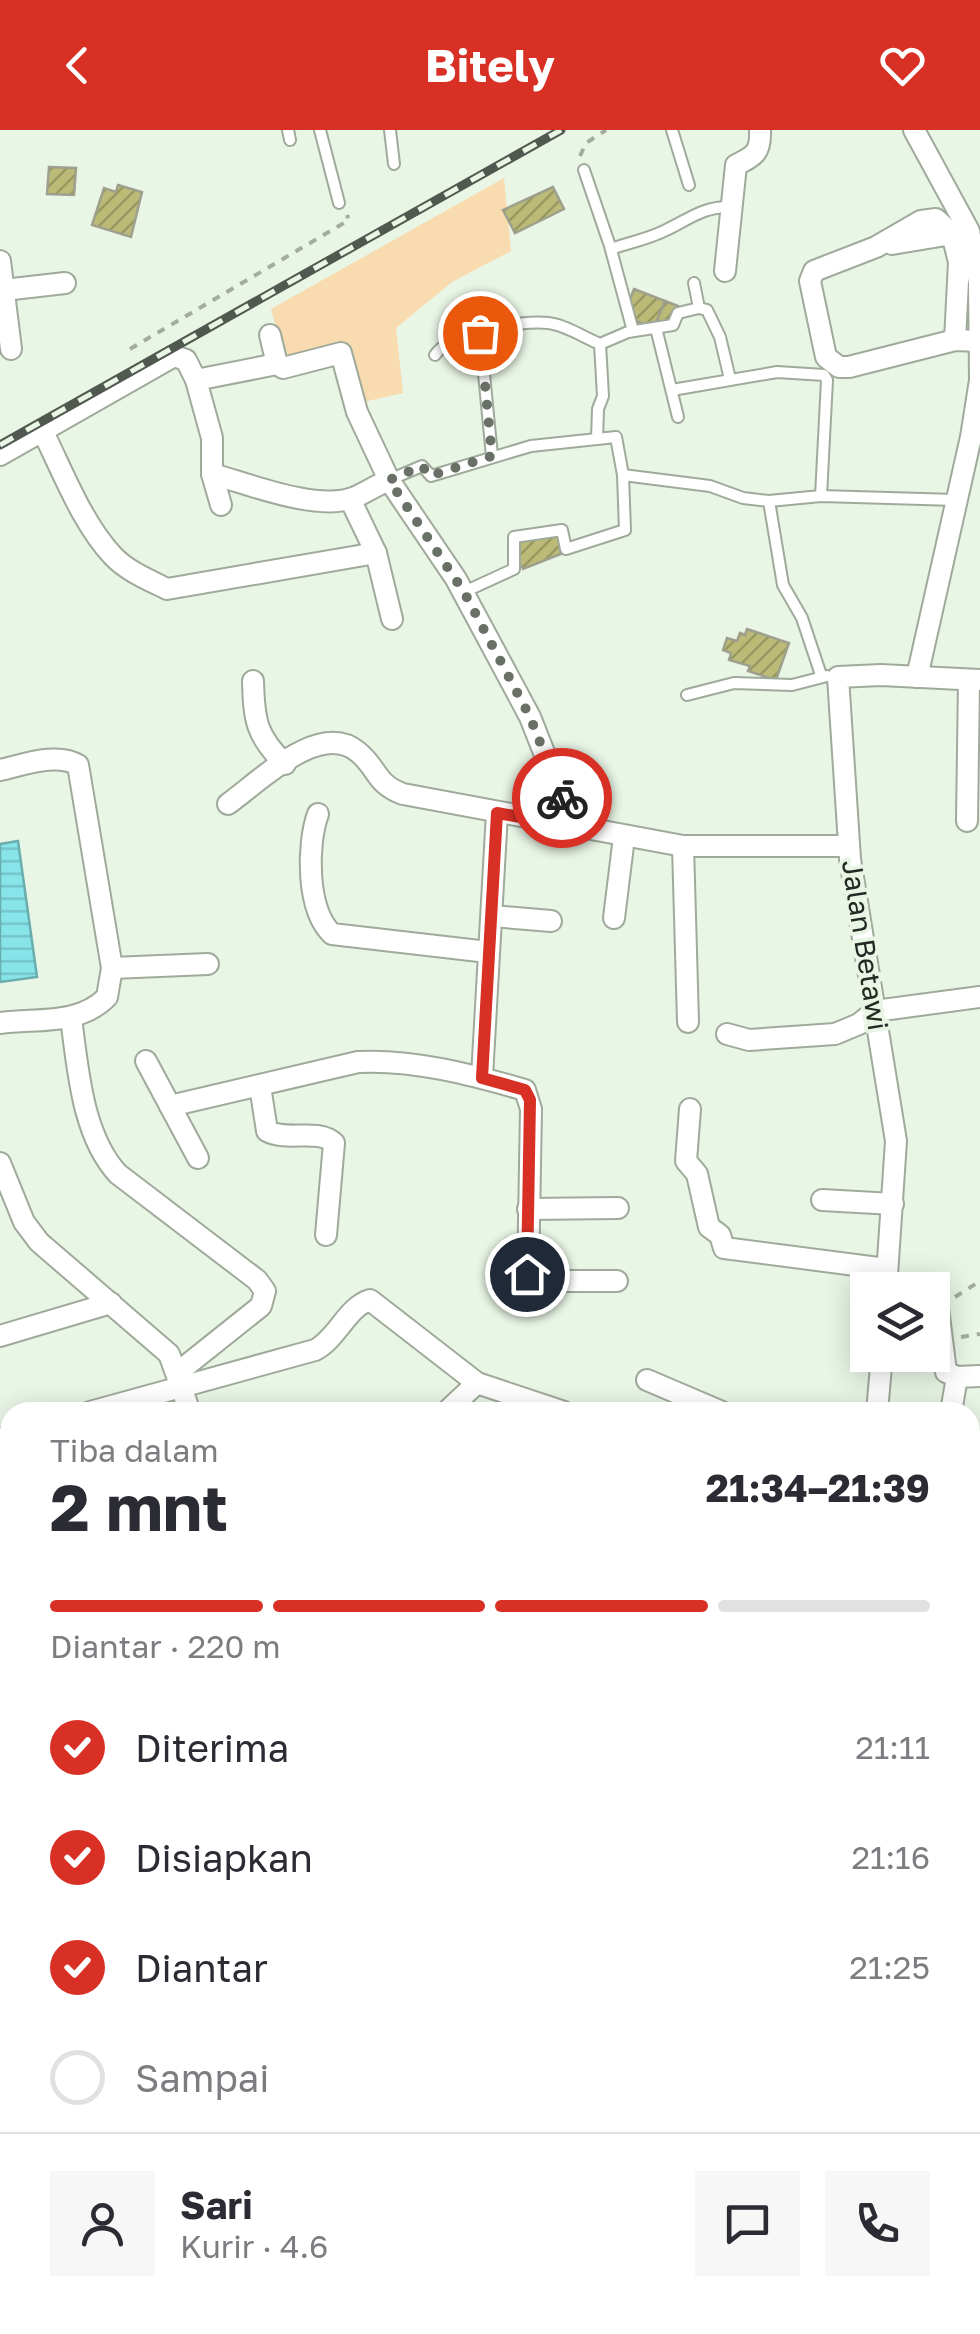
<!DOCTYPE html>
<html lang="id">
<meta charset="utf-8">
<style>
body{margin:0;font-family:"Golos Text",sans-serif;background:#f7f7f7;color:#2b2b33;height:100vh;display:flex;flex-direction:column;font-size:38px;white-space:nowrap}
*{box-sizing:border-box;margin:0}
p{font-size:32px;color:#7c7c81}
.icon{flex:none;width:55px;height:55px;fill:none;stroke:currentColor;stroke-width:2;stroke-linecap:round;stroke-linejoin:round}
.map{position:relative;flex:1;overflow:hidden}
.panel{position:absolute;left:0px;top:1272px;width:980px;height:932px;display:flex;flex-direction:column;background:#fff;border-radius:30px 30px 0 0;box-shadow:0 5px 25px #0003}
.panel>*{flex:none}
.controls{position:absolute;left:850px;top:1142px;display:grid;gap:20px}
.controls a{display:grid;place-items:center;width:100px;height:100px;border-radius:0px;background:#fff;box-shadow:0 5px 25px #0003;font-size:50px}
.pin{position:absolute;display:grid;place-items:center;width:85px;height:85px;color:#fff;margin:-42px;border:5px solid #fff;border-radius:50%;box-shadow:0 2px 10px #0007}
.courier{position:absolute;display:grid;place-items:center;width:100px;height:100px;margin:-50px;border:8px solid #d93025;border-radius:50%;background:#fff;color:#222;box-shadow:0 2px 12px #0007}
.headline em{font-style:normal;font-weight:700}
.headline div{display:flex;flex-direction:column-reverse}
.headline{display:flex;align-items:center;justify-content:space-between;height:170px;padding:0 50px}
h1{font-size:65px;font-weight:700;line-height:75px}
.bar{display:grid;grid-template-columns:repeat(4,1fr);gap:15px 10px;align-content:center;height:120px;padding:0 50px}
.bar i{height:12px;border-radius:8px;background:#e1e1e2}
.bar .active{background:#d93025}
.bar p{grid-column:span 4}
.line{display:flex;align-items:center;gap:25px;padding:0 50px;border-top:2px solid #e1e1e2}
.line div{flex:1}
.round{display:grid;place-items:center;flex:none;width:105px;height:105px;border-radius:0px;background:#f7f7f7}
ol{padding:0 50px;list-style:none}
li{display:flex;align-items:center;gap:30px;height:110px}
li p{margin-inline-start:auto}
li .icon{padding:10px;border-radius:50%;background:#d93025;color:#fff;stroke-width:4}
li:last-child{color:#7c7c81}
li i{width:55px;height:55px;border:5px solid #e1e1e2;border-radius:50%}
header{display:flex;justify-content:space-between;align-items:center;height:130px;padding:0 50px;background:#d93025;color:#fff;font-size:45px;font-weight:700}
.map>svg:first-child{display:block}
.green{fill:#f8dbaf}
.wetland{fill:url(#wetland-marsh)}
.garden{fill:url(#garden-furrows)}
.water{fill:url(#water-rules);stroke:#69adae;stroke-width:2.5}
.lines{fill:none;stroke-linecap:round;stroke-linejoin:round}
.river{stroke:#87e5ea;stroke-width:32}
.building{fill:url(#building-hatch);stroke:#9e9f8d;stroke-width:2.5}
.lane-casing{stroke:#9faa9b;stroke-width:14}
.street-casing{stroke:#9faa9b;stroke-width:24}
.path{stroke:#a2aca0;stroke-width:4;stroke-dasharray:8 8;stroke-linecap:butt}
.lane{stroke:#fff;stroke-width:10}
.street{stroke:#fff;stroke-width:20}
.rail-casing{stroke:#515850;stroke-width:9}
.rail{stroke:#e9f6e6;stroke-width:5;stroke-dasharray:15;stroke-linecap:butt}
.done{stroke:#697167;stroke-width:10;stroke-dasharray:0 18}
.route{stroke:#d93025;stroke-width:12}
.labels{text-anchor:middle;stroke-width:8;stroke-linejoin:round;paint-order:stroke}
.street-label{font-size:28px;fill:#242923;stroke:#e9f6e6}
</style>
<header><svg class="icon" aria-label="back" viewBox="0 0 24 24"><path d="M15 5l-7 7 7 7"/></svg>Bitely<svg class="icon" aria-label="heart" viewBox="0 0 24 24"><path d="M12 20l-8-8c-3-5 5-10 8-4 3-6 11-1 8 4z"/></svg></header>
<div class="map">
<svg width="980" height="2204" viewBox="0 0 980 2204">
<defs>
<pattern id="wetland-marsh" width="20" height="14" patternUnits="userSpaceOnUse" patternTransform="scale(2.5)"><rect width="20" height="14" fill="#f8dbaf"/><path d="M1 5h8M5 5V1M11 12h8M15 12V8" fill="none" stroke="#d4bc96"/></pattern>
<pattern id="garden-furrows" width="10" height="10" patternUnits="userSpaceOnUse" patternTransform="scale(2.5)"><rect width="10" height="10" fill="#f8dbaf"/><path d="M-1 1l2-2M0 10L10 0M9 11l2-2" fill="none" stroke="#d4bc96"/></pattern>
<pattern id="water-rules" width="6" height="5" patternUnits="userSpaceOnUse" patternTransform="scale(2.5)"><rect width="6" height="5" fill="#87e5ea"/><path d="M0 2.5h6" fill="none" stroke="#74c4c8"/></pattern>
<pattern id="building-hatch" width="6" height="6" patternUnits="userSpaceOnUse" patternTransform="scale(2.5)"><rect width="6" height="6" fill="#bb7"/><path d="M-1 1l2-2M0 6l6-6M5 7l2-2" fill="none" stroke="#989861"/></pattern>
</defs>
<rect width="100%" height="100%" fill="#e9f6e6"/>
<polygon class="green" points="504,48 511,121 452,152 396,198 403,263 359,273 342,218 285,230 271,179"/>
<polygon class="wetland" points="0,2087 10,2092 10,2195 196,2195 207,2204 0,2204"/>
<polygon class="garden" points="0,1965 10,1974 10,2091 0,2089"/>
<polygon class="water" points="18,711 37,847 0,852 0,714"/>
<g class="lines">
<g class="river">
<polyline points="0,1475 10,1472"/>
<polyline points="970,2059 980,2090"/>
</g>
</g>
<g class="building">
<polygon points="49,37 76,38 74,65 47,64"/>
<polygon points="118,55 142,62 131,107 92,95 104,58 116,62"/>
<polygon points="553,57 564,79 515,103 503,80"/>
<polygon points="634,159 665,171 654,198 631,189 627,177"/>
<polygon points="665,171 678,176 670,195 654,198"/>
<polygon points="558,403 561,424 523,439 519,431 517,409"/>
<polygon points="747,499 789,513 776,550 748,541 750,536 729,530 731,523 723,520 727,508 737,511 740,503 745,505"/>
</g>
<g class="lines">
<g class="lane-casing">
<g id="lane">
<polyline points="288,0 290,10"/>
<polyline points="320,0 339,73"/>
<polyline points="390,0 394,34"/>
<polyline points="672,0 689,55"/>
<polyline points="584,40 610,116 633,201"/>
<path d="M611 119C628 113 648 109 664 101 688 90 703 76 731 77"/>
<polyline points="694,153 699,178 707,180 720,207 730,249"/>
<polyline points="656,198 678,287"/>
<polyline points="480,203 492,326"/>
<path d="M435 225C450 202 520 190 548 193 566 195 583 207 600 214L628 202 673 195 678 183 699 178"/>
<polyline points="672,260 777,242 824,245 827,250 821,366"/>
<polyline points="597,309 598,279 603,266 600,214"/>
<polyline points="623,345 710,356 743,368 769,371 821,366 956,370"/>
<polyline points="389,350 422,336 431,346 531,316 616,307 623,345 625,400 566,419 562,400 514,407 514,439 464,462"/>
<polyline points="769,371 783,455 802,488 821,545"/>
<polyline points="687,565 734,553 792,555 827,546"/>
</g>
</g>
<g class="street-casing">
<g id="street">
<polyline points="914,0 969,101 979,152 980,250 971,307 917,547"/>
<polyline points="952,104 936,89 921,91 876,117 814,141 810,151 826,227 839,237 849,237 955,210 980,211"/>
<polyline points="892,114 952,104 959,132 955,210"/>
<polyline points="0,131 11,219"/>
<path d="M725 141 736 35C755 26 761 22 760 0"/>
<polyline points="4,160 65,153"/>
<polyline points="270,205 277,234"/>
<polyline points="196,250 277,234 283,238 341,223 357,282 389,350 456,449 530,587 573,696"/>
<path d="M43 302C63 342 82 393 113 426 127 441 149 450 167 459L376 423"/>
<polyline points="0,325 174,226 186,230 196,250 212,308 212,344 221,375"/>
<path d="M212 344C249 354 316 381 353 368 365 363 377 355 389 350"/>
<polyline points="350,369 376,423 392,489"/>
<path d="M253 551C254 590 256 606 285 634"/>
<path d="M0 640C23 635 57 622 78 635L112 838 107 867C78 896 37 888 0 893"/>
<path d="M228 674C260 651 320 590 358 622 378 638 375 654 403 664L683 716H849"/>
<path d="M318 684C307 714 306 779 332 804L488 822"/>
<polyline points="967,691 969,550"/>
<polyline points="683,716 688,892"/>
<polyline points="492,786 551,791"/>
<polyline points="614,788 624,707"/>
<polyline points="112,838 208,834"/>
<path d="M71 888C78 939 82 1005 118 1044L257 1150 265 1161 261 1176 177 1243"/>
<polyline points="727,904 749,910 835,904 859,894 875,881 980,867"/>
<polyline points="146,931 198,1028"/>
<polyline points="482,947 497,683"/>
<path d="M260 956 267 1001C288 1012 318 998 334 1013L326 1105"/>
<path d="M170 976 358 932C413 929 473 945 525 960L531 979 528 1148 534 1151H617"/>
<polyline points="690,979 686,1031 697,1044 709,1097 720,1105 724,1118 886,1139"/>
<polyline points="0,1033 24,1092 39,1112 169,1224 190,1282"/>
<polyline points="822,1070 893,1074"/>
<polyline points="528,1079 618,1078"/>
<polyline points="886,1160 896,1011 850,729 838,547 881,545 980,550"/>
<polyline points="932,1169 938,1178 946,1242 957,1247 980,1246"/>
<polyline points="0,1206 111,1173"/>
<polyline points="647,1250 722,1282"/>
<path d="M90 1282 315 1220C337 1209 347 1177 370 1170L477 1253 564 1282"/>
<polyline points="446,1282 477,1253"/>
<polyline points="877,1282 882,1225"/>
<polyline points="951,1282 957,1247"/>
<polyline points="0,1309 10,1306"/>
<polyline points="0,1414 2,1423 10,1431"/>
<polyline points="970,1512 980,1522"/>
<polyline points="0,1571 10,1561"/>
<polyline points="0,1761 10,1751"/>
<polyline points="970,1767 980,1776"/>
<polyline points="0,1787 10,1796"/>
<polyline points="970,1799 980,1809"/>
<polyline points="0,1944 10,1934"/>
<polyline points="970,2009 980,2019"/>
<polyline points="970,2123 970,2124"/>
<polyline points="260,2195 263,2195"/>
</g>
</g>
<g class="path">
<polyline points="580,26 586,13 606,0"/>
<polyline points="130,219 349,90 347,85"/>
<polyline points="955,1167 980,1151"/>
<polyline points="961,1207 980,1204"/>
</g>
<use href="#lane" class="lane"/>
<use href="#street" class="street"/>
<g class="rail-casing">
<polyline id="rail" points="0,315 561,0"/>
</g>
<use href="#rail" class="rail"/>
</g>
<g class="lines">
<polyline class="done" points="480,203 492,326 430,346 422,336 389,350 464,462 530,587 562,668"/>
<polyline class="route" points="527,1144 530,970 525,960 482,948 497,683 573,696 562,668"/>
</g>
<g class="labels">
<g class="street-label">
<text transform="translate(865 815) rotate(81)" y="10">Jalan Betawi</text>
</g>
</g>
</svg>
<div class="controls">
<a><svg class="icon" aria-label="layers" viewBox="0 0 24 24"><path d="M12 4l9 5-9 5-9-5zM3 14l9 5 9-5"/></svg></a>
</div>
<div class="pin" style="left:480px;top:203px;background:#ea580c"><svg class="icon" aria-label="bag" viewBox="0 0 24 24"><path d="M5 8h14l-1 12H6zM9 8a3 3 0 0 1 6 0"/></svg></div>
<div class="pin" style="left:527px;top:1144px;background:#1f2937"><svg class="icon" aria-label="home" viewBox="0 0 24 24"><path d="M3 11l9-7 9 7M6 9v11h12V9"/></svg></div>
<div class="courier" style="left:562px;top:668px"><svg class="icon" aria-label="bike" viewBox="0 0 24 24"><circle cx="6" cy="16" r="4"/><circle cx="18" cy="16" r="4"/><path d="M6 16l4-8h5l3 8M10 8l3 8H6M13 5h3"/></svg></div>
<section class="panel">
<div class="headline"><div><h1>2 mnt</h1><p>Tiba dalam</p></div><em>21:34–21:39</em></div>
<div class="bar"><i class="active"></i><i class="active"></i><i class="active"></i><i></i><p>Diantar · 220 m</p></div>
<ol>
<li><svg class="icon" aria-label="check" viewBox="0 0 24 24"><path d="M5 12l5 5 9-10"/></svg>Diterima<p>21:11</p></li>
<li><svg class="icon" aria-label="check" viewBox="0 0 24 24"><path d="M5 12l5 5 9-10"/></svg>Disiapkan<p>21:16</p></li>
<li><svg class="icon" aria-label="check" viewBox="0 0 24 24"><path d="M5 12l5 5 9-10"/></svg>Diantar<p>21:25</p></li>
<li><i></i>Sampai</li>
</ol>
<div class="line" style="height:180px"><a class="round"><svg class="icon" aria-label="person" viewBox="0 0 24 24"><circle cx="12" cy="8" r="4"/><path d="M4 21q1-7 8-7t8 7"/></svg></a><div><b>Sari</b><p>Kurir · 4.6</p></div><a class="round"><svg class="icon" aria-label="chat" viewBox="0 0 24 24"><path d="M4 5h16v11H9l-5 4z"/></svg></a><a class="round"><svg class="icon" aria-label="phone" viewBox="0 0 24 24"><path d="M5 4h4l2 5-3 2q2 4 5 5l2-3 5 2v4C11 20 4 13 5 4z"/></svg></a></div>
</section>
</div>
